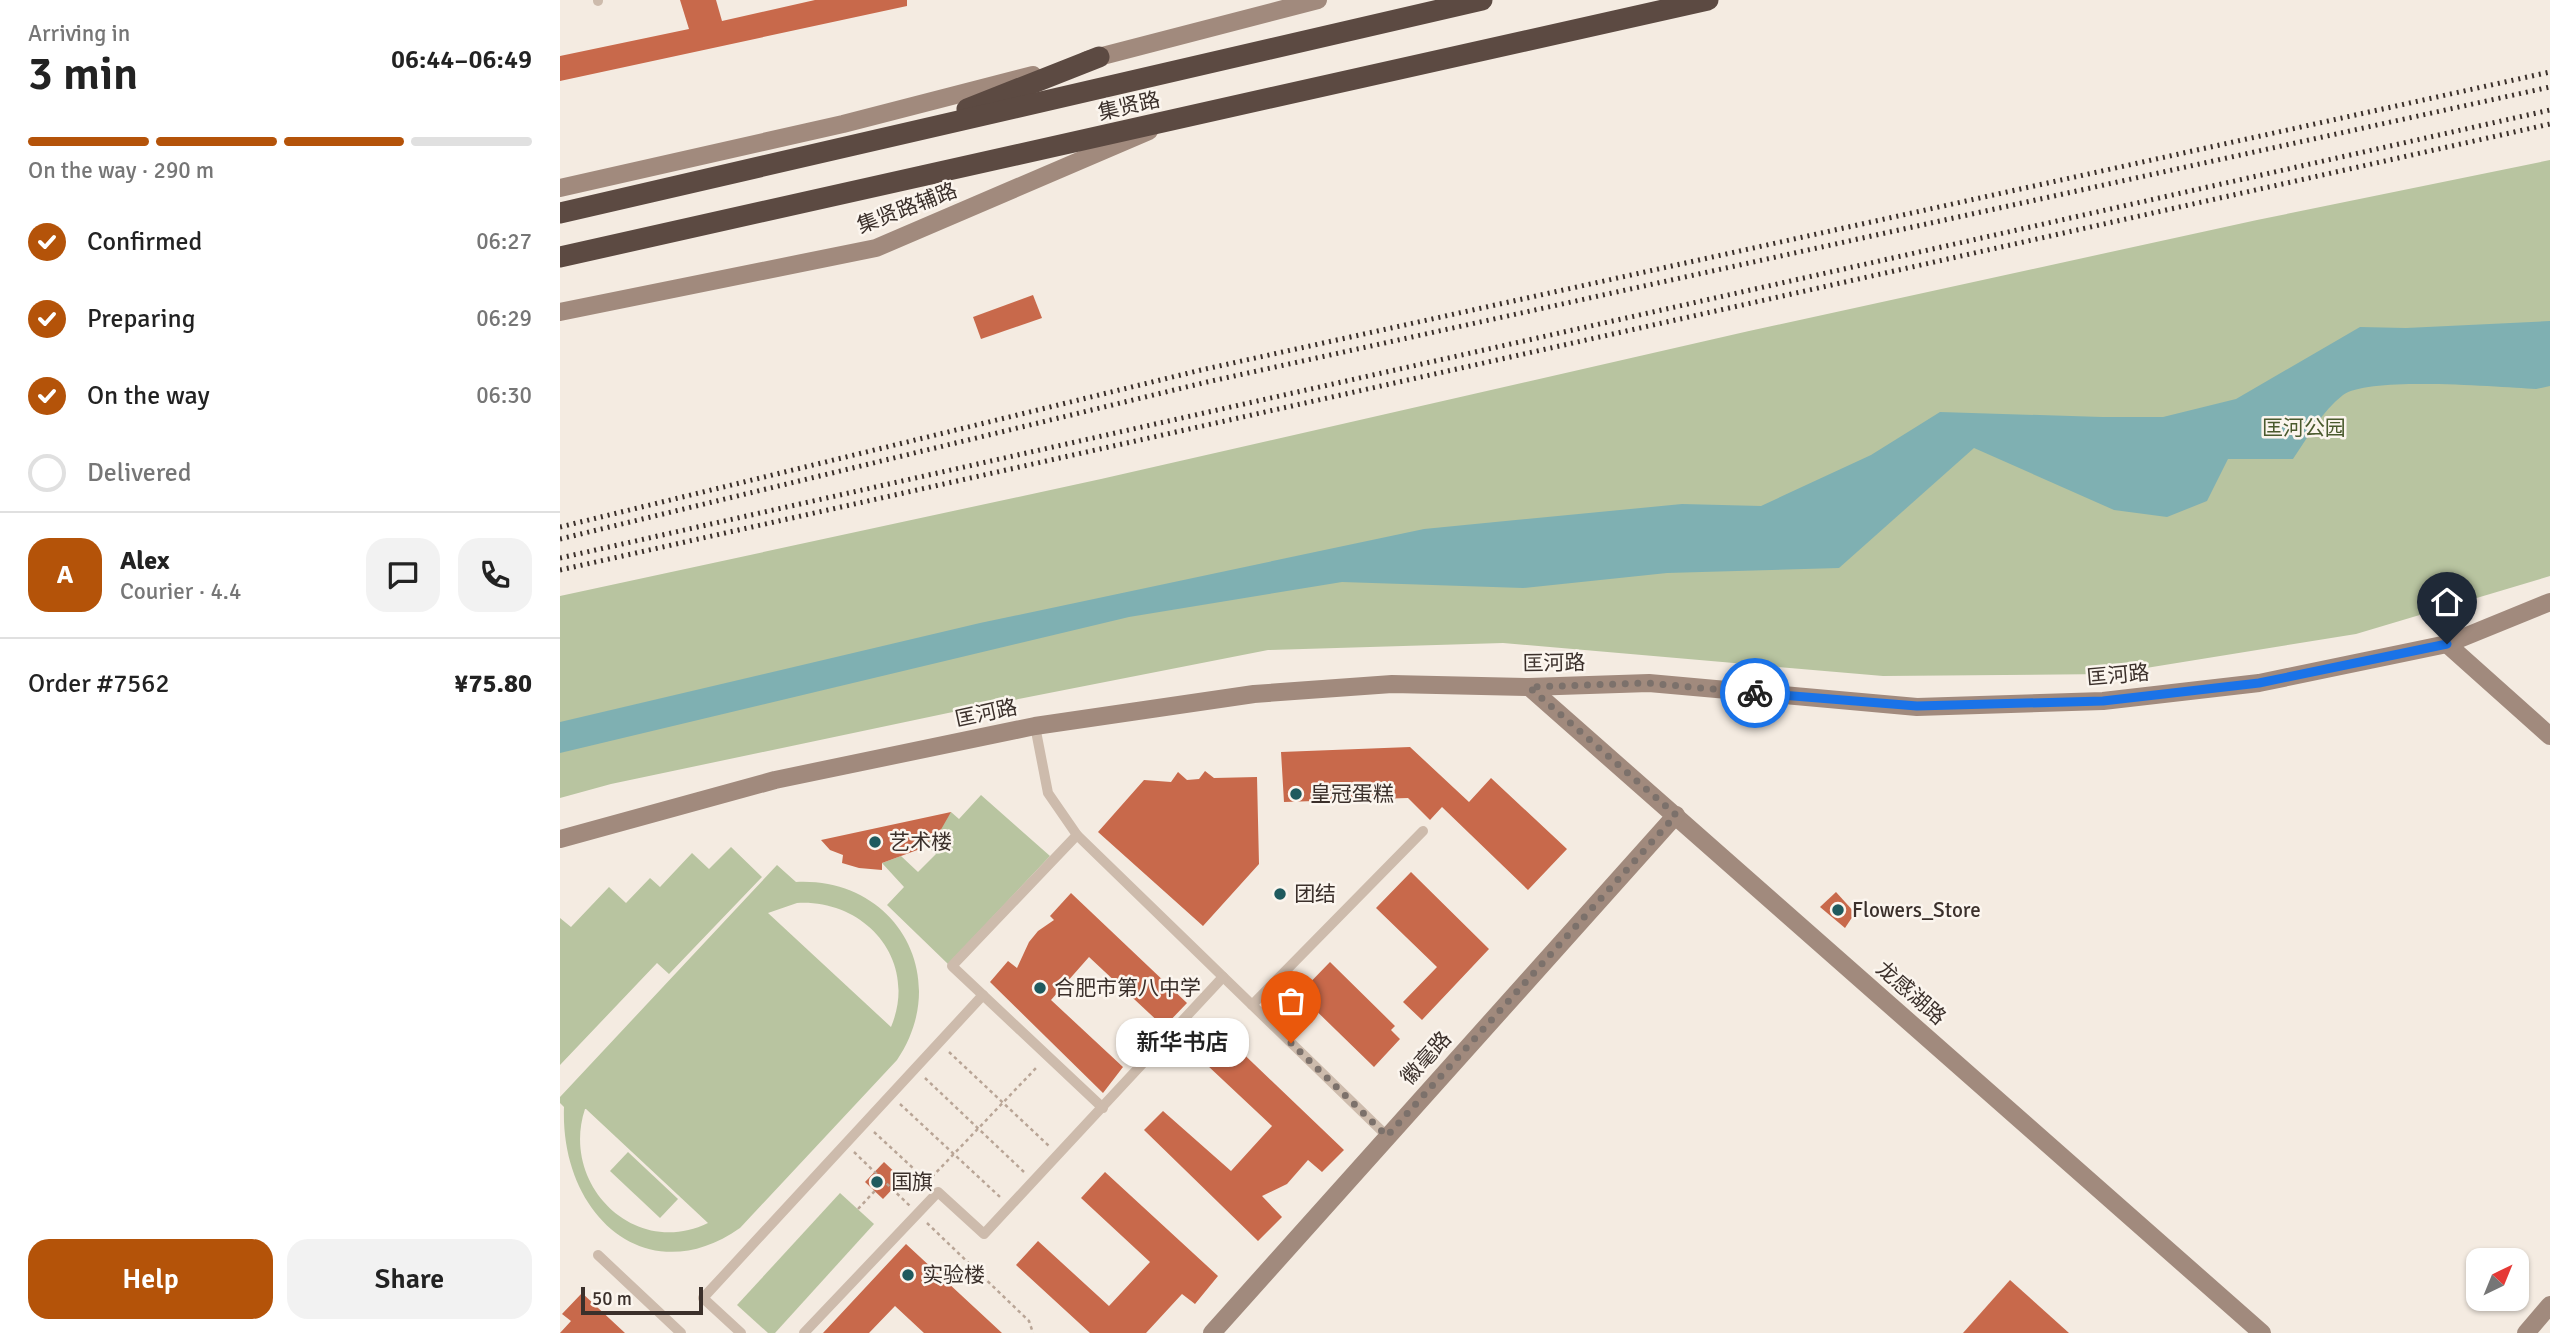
<!DOCTYPE html>
<meta charset="utf-8">
<style>
body{margin:0;font-family:Signika,"Noto Sans SC",sans-serif;background:#f2f2f2;color:#222;height:100vh;display:flex;flex-direction:column;font-size:26px;white-space:nowrap}
*{box-sizing:border-box;margin:0}
p{font-size:23px;color:#767676}
.icon{flex:none;width:38px;height:38px;fill:none;stroke:currentColor;stroke-width:2;stroke-linecap:round;stroke-linejoin:round}
.map{position:relative;flex:1;overflow:hidden}
.details{display:flex;flex-direction:column;background:#fff;width:560px}
.details>*{flex:none}
.needle{width:46px;rotate:43deg}
.controls{position:absolute;left:1906px;top:1248px;display:grid;gap:14px}
.controls a{display:grid;place-items:center;width:63px;height:63px;border-radius:14px;background:#fff;box-shadow:0 2px 5px #0004;font-size:35px}
.scale{position:absolute;left:21px;bottom:18px;width:122px;box-sizing:border-box;padding-left:7px;border:4px solid #3b302b;border-top:0;font-size:19px;line-height:24px;white-space:nowrap;color:#3b302b;-webkit-text-stroke:5px #fbf5ee;paint-order:stroke}
.pin{position:absolute;display:grid;place-items:center;width:60px;height:60px;color:#fff;margin:-72px -30px;border-radius:50% 50% 50% 0;rotate:-45deg;box-shadow:0 0 7px #0007}
.pin .icon{rotate:45deg}
.courier{position:absolute;display:grid;place-items:center;width:70px;height:70px;margin:-35px;border:5px solid #1a73e8;border-radius:50%;background:#fff;color:#222;box-shadow:0 2px 9px #0007}
.bubble{position:absolute;height:49px;border-radius:21px;background:#fff;box-shadow:0 2px 5px #0004;font-size:23px;font-weight:600;line-height:49px;text-align:center}
.headline em{font-style:normal;font-weight:600}
.headline div{display:flex;flex-direction:column-reverse}
.headline{display:flex;align-items:center;justify-content:space-between;height:119px;padding:0 28px}
h1{font-size:46px;font-weight:600;line-height:52px}
.bar{display:grid;grid-template-columns:repeat(4,1fr);gap:10px 7px;align-content:center;height:84px;padding:0 28px}
.bar i{height:9px;border-radius:5px;background:#e0e0e0}
.bar .current{background:#b45309}
.bar p{grid-column:span 4}
.line{display:flex;align-items:center;gap:18px;padding:0 28px;border-top:2px solid #e0e0e0}
.line div{flex:1}
.round{display:grid;place-items:center;flex:none;width:74px;height:74px;border-radius:21px;background:#f2f2f2}
ol{padding:0 28px;list-style:none}
li{display:flex;align-items:center;gap:21px;height:77px}
li p{margin-inline-start:auto}
li .icon{padding:7px;border-radius:50%;background:#b45309;color:#fff;stroke-width:4}
li:last-child{color:#767676}
li i{width:38px;height:38px;border:4px solid #e0e0e0;border-radius:50%}
.button{display:flex;gap:14px;margin-top:auto;padding:14px 28px}
.button a{flex:1;height:80px;border-radius:21px;background:#b45309;color:#fff;font-size:28px;font-weight:600;line-height:80px;text-align:center}
.button a+a{background:#f2f2f2;color:#222}
main{display:flex;flex:1;min-height:0}
.map>svg:first-child{display:block}
.green{fill:#b8c4a0;fill-rule:evenodd}
.water{fill:#7fb0b2}
.building{fill:#c8694b}
.lines{fill:none;stroke-linecap:round;stroke-linejoin:round}
.path{stroke:#b9a596;stroke-width:2.5;stroke-dasharray:3.5 3.5;stroke-linecap:butt}
.lane{stroke:#cdbbac;stroke-width:10}
.secondary{stroke:#a18a7d;stroke-width:18}
.highway{stroke:#5c4a42;stroke-width:21}
.rail{stroke:#3b302b;stroke-width:5;stroke-dasharray:2 5;stroke-linecap:butt}
.done{stroke:#7c716b;stroke-width:7;stroke-dasharray:0 12.6}
.route{stroke:#1a73e8;stroke-width:9}
.poi-dot{fill:#1f5a5e;stroke:#fbf5ee;stroke-width:2.5}
.labels{text-anchor:middle;stroke-width:5;stroke-linejoin:round;paint-order:stroke}
.street-label{font-size:21px;fill:#3b302b;stroke:#fbf5ee}
.park-label{font-size:21px;fill:#4a5a2e;stroke:#fbf5ee}
.poi-label{font-size:21px;fill:#3b302b;stroke:#fbf5ee;text-anchor:start}
</style>
<main>
<section class="details">
<div class="headline"><div><h1>3 min</h1><p>Arriving in</p></div><em>06:44–06:49</em></div>
<div class="bar"><i class="current"></i><i class="current"></i><i class="current"></i><i></i><p>On the way · 290 m</p></div>
<ol>
<li><svg class="icon" aria-label="check" viewBox="0 0 24 24"><path d="M5 12l5 5 9-10"/></svg>Confirmed<p>06:27</p></li>
<li><svg class="icon" aria-label="check" viewBox="0 0 24 24"><path d="M5 12l5 5 9-10"/></svg>Preparing<p>06:29</p></li>
<li><svg class="icon" aria-label="check" viewBox="0 0 24 24"><path d="M5 12l5 5 9-10"/></svg>On the way<p>06:30</p></li>
<li><i></i>Delivered</li>
</ol>
<div class="line" style="height:126px"><b class="round" style="background:#b45309;color:#fff">A</b><div><b>Alex</b><p>Courier · 4.4</p></div><a class="round"><svg class="icon" aria-label="chat" viewBox="0 0 24 24"><path d="M4 5h16v11H9l-5 4z"/></svg></a><a class="round"><svg class="icon" aria-label="phone" viewBox="0 0 24 24"><path d="M5 4h4l2 5-3 2q2 4 5 5l2-3 5 2v4C11 20 4 13 5 4z"/></svg></a></div>
<div class="line" style="height:91px"><div>Order #7562</div><b>¥75.80</b></div>
<div class="button"><a>Help</a><a>Share</a></div>
</section>
<div class="map">
<svg width="1990" height="1333" viewBox="0 0 1990 1333">
<rect width="100%" height="100%" fill="#f4ebe1"/>
<g class="green">
<polygon points="1990,160 1990,576 1796,634 1549,674 1323,676 943,643 708,650 388,713 51,784 0,798 0,596 541,479 1189,331 1697,220"/>
<polygon points="421,795 490,856 388,964 327,905 344,887 322,863 341,856 358,872 376,854 365,844 391,812 399,819"/>
<polygon points="171,847 202,877 109,974 97,963 0,1065 0,918 11,927 49,887 66,903 90,878 100,887 132,853 149,869"/>
<path d="M217 865 236 882C336 877 393 977 337 1060L180 1228C88 1293 0 1216 4 1107L0 1103V1097ZM237 903C305 899 359 960 331 1027L208 913ZM25 1109H26L148 1223C74 1259 0 1184 25 1109Z"/>
<polygon points="68,1152 118,1199 100,1218 50,1171"/>
<polygon points="280,1193 314,1224 215,1333 208,1333 177,1305"/>
</g>
<path class="water" d="M1990 321V386L1976 389C1938 387 1809 376 1783 395 1762 411 1748 437 1733 459H1668L1647 501 1607 517 1554 510 1414 448 1279 568 1107 573 963 588 782 582 569 617 0 753V722L420 623 864 529 1122 504 1201 506 1311 455 1380 412 1542 417H1603L1676 399 1800 327 1846 328Z"/>
<g class="building">
<polygon points="120,0 156,0 162,21 255,0 347,0 347,6 0,81 0,56 129,29"/>
<polygon points="473,295 482,318 421,339 413,317"/>
<polygon points="850,747 909,802 931,778 1007,849 968,890 882,807 870,820 848,798 724,802 721,752"/>
<polygon points="645,771 654,778 697,777 699,864 643,926 538,832 584,780 611,782 618,772 627,780 639,779"/>
<polygon points="391,812 379,833 360,849 322,863 322,870 299,868 282,863 283,855 270,850 261,840"/>
<polygon points="851,872 929,949 862,1020 843,1002 877,967 816,908"/>
<polygon points="1276,892 1295,913 1285,928 1260,907"/>
<polygon points="511,893 627,1003 604,1027 529,957 491,1000 563,1067 543,1093 430,982 448,961 457,968 469,942 478,931 494,920 490,916"/>
<polygon points="770,962 835,1026 831,1030 840,1039 814,1067 739,994"/>
<polygon points="670,1041 784,1150 762,1172 748,1160 727,1184 702,1196 722,1217 698,1241 584,1130 603,1111 671,1171 712,1126 647,1065"/>
<polygon points="324,1162 342,1179 323,1199 305,1182"/>
<polygon points="545,1172 658,1276 635,1304 622,1294 586,1333 530,1333 456,1265 478,1241 549,1306 590,1262 521,1198"/>
<polygon points="346,1244 442,1333 364,1333 335,1306 309,1333 263,1333"/>
<polygon points="1450,1280 1509,1333 1403,1333"/>
<polygon points="22,1293 65,1333 0,1333 11,1321 2,1314"/>
</g>
<g class="lines">
<g class="path">
<polyline points="389,1052 489,1146"/>
<polyline points="365,1078 464,1172"/>
<polyline points="340,1104 440,1197"/>
<polyline points="314,1132 368,1182"/>
<polyline points="294,1152 324,1181"/>
<polyline points="367,1182 478,1066"/>
<polyline points="298,1209 324,1181 350,1206"/>
<polyline points="367,1223 469,1321 473,1333"/>
</g>
<g class="lane">
<polyline points="38,0 38,1"/>
<polyline points="475,726 488,793 517,835 827,1136"/>
<polyline points="517,835 392,966 543,1108"/>
<polyline points="692,1005 863,831"/>
<polyline points="38,1255 121,1333"/>
<polyline points="181,1333 143,1298 423,995"/>
<polyline points="244,1333 378,1192 424,1234 663,977"/>
</g>
<g class="secondary">
<polyline points="527,60 758,0"/>
<polyline points="0,188 283,124 473,75"/>
<polyline points="0,312 316,248 589,131"/>
<polyline points="1887,644 1990,736"/>
<polyline points="969,687 1702,1333"/>
<polyline points="0,839 215,780 475,726 694,694 832,684 969,687 1089,683 1357,707 1543,701 1699,683 1887,644 1990,602"/>
<polyline points="652,1333 1116,815"/>
<polyline points="1966,1333 1990,1305"/>
</g>
<g class="highway">
<polyline points="407,109 539,57"/>
<polyline points="0,213 922,0"/>
<polyline points="0,257 1148,0"/>
</g>
<g class="rail">
<polyline points="0,527 641,370 1990,72"/>
<polyline points="0,539 647,382 1990,87"/>
<polyline points="0,558 1990,110"/>
<polyline points="0,570 1990,124"/>
</g>
</g>
<g class="lines">
<polyline class="done" points="731,1043 827,1136 1116,815 969,687 1088,683 1195,693"/>
<polyline class="route" points="1195,693 1357,706 1543,701 1699,683 1887,644"/>
</g>
<g class="poi-dot">
<circle cx="736" cy="794" r="7"/>
<circle cx="315" cy="842" r="7"/>
<circle cx="720" cy="894" r="7"/>
<circle cx="1278" cy="910" r="7"/>
<circle cx="480" cy="988" r="7"/>
<circle cx="317" cy="1182" r="7"/>
<circle cx="348" cy="1275" r="7"/>
</g>
<g class="labels">
<g class="street-label">
<text transform="translate(569 106) rotate(-13)" y="7">集贤路</text>
<text transform="translate(347 208) rotate(-21)" y="7">集贤路辅路</text>
<text transform="translate(994 663) rotate(-1)" y="7">匡河路</text>
<text transform="translate(1558 675) rotate(-5)" y="7">匡河路</text>
<text transform="translate(426 713) rotate(-12)" y="7">匡河路</text>
<text transform="translate(1351 993) rotate(41)" y="7">龙感湖路</text>
<text transform="translate(866 1058) rotate(-48)" y="7">徽毫路</text>
</g>
<g class="park-label">
<text x="1744" y="435">匡河公园</text>
</g>
<g class="poi-label">
<text x="750" y="801">皇冠蛋糕</text>
<text x="329" y="849">艺术楼</text>
<text x="734" y="901">团结</text>
<text x="1292" y="917">Flowers_Store</text>
<text x="494" y="995">合肥市第八中学</text>
<text x="331" y="1189">国旗</text>
<text x="362" y="1282">实验楼</text>
</g>
</g>
</svg>
<div class="controls">
<a><svg class="needle" viewBox="-14 -14 28 28"><path d="M0-13l5 13h-10z" fill="#e53935"/><path d="M0 13l5-13h-10z" fill="#767676"/></svg></a>
</div>
<div class="scale">50 m</div>
<div class="pin" style="left:731px;top:1043px;background:#ea580c"><svg class="icon" aria-label="bag" viewBox="0 0 24 24"><path d="M5 8h14l-1 12H6zM9 8a3 3 0 0 1 6 0"/></svg></div>
<div class="pin" style="left:1887px;top:644px;background:#1f2937"><svg class="icon" aria-label="home" viewBox="0 0 24 24"><path d="M3 11l9-7 9 7M6 9v11h12V9"/></svg></div>
<div class="courier" style="left:1195px;top:693px"><svg class="icon" aria-label="bike" viewBox="0 0 24 24"><circle cx="6" cy="16" r="4"/><circle cx="18" cy="16" r="4"/><path d="M6 16l4-8h5l3 8M10 8l3 8H6M13 5h3"/></svg></div>
<div class="bubble" style="left:556px;top:1018px;width:133px">新华书店</div>
</div>
</main>
